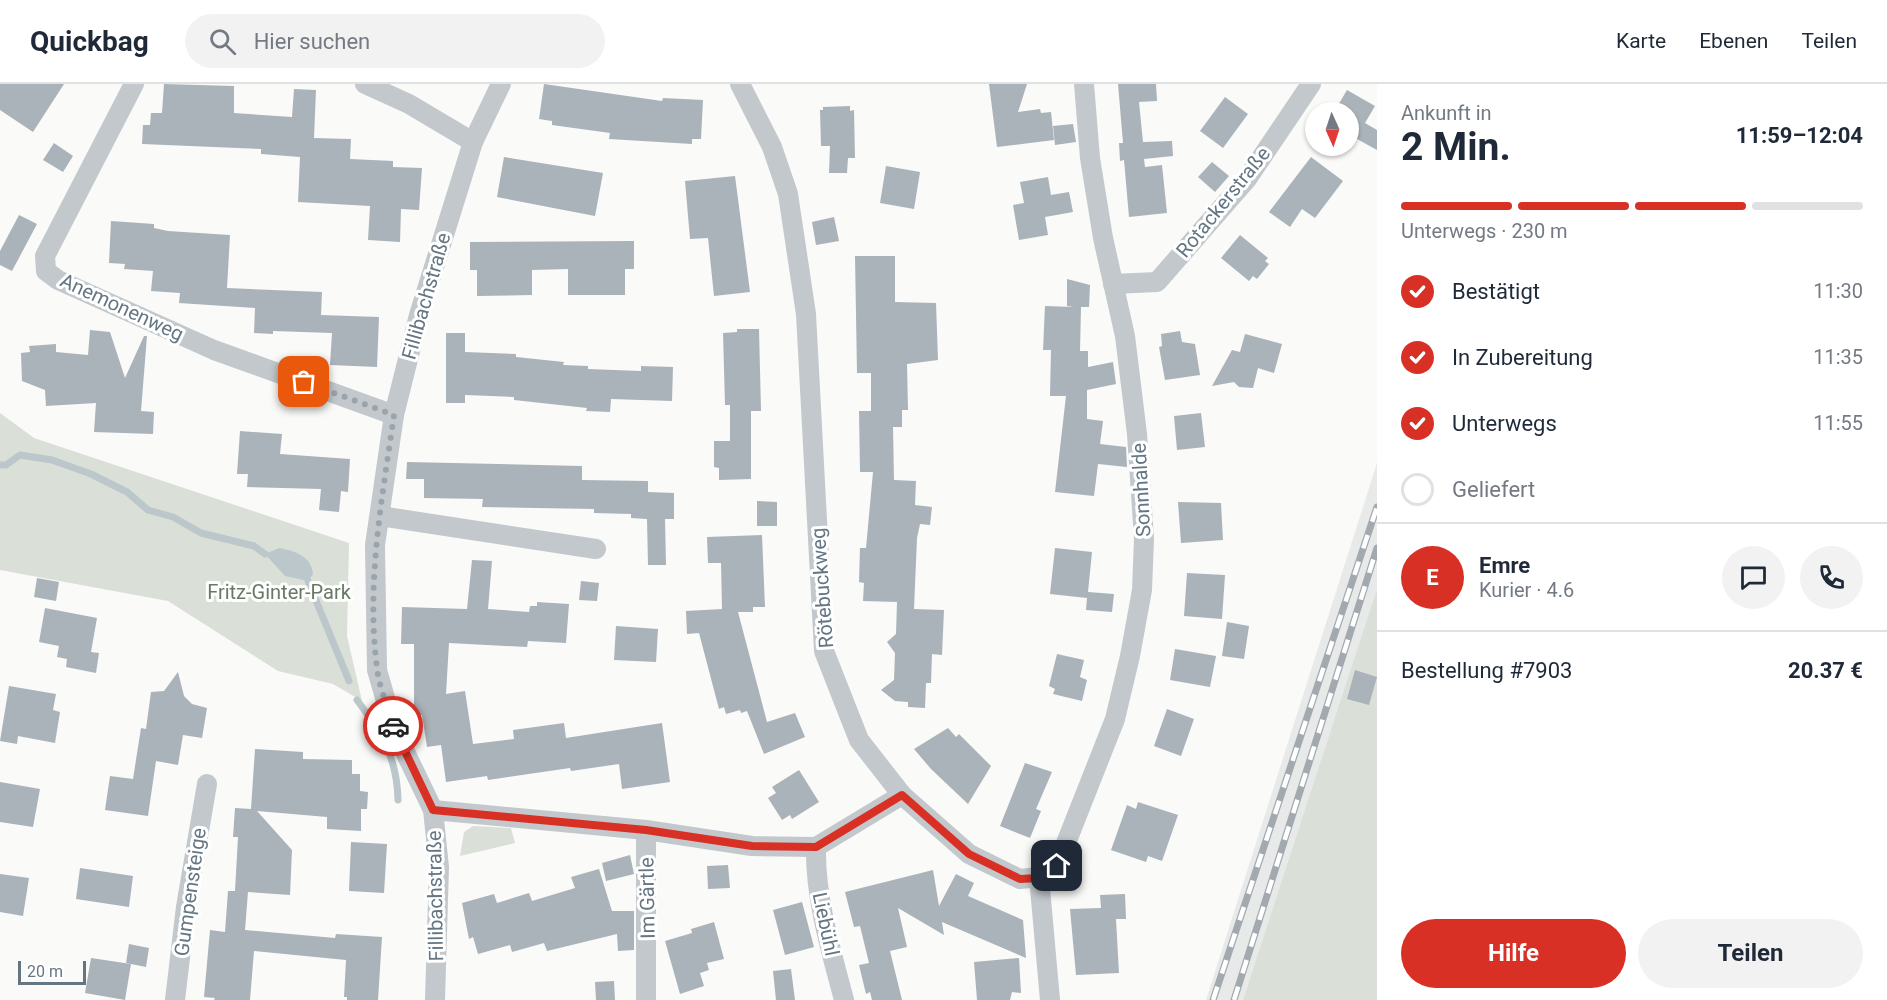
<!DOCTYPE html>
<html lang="de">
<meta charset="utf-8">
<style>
body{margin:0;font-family:Roboto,sans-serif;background:#f2f2f3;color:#1f2937;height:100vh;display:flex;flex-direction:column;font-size:22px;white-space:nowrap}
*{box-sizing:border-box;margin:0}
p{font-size:20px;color:#747a83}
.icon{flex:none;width:33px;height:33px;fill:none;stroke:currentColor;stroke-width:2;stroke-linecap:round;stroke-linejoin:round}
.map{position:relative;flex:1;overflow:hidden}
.details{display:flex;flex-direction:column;background:#fff;width:510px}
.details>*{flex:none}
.needle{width:39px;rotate:177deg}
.fabs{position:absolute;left:1305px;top:18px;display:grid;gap:12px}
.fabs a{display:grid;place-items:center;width:54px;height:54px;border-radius:50%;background:#fff;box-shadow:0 2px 4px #0004;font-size:30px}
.scale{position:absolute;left:18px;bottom:15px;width:68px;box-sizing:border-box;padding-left:6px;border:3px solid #657683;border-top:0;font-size:16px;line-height:21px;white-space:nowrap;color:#657683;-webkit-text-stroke:4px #fff;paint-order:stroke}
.pin{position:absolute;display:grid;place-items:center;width:51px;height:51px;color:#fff;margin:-26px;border-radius:12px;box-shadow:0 3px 9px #0006}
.courier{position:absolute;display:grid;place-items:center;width:60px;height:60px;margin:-30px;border:4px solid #d93025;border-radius:50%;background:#fff;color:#222;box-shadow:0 2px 8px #0007}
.head em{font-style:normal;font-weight:700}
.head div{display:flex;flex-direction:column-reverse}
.head{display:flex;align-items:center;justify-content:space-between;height:102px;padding:0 24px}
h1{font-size:39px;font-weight:700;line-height:45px}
.bar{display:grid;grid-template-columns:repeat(4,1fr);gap:9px 6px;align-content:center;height:72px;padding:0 24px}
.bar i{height:8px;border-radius:4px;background:#e0e1e3}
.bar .active{background:#d93025}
.bar p{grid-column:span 4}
.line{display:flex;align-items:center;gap:15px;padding:0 24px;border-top:2px solid #e0e1e3}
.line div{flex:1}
.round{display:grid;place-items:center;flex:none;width:63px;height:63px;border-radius:32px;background:#f2f2f3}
ol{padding:0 24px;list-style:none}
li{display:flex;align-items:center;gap:18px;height:66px}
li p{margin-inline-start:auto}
li .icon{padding:6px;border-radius:50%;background:#d93025;color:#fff;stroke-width:4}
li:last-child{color:#747a83}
li i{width:33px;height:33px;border:3px solid #e0e1e3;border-radius:50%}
.button{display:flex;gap:12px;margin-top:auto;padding:12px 24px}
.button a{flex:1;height:69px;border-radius:36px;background:#d93025;color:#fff;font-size:24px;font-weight:700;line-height:69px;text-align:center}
.button a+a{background:#f2f2f3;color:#1f2937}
header{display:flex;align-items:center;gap:36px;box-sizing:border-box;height:84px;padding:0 30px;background:#fff;border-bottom:2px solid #e0e1e3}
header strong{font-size:28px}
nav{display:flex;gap:33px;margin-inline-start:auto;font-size:21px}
.search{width:420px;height:54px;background:#f2f2f3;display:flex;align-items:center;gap:15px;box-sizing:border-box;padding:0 21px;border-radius:33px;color:#747a83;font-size:22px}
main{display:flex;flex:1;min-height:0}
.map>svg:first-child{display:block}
.built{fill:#e8e9e9}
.green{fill:#dadfd7}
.water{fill:#bbc7cb}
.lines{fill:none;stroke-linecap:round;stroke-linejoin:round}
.stream{stroke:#bbc7cb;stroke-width:7}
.building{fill:#aab3b9}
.minor{stroke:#c3c8cc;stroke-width:20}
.rail-casing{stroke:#a2aab0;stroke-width:7}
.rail{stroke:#fff;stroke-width:4.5;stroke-dasharray:14;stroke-linecap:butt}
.done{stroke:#99a4ac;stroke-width:6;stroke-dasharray:0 10.8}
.route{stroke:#d93025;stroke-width:8}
.labels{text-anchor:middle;stroke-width:6;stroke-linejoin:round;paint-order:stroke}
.street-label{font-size:20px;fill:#657683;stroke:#fff}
.park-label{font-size:20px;fill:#687a64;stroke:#fff}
</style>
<header>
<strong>Quickbag</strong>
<div class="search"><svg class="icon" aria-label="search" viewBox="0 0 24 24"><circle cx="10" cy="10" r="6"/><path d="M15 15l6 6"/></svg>Hier suchen</div>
<nav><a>Karte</a><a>Ebenen</a><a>Teilen</a></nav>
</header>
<main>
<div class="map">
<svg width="1377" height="916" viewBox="0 0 1377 916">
<rect width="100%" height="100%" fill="#fafaf8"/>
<polygon class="built" points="1377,379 1377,505 1320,684 1243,916 1206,916"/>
<g class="green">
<polygon points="0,329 34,354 349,459 347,552 362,617 333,600 278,587 168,517 0,486"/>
<polygon points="1377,505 1377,916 1243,916"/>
<polygon points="473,742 511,744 515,759 460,772 464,748"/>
</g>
<path class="water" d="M279 464C295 467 311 472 313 490L308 497 285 492 265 470Z"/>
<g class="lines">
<g class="stream">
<polyline points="0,381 6,381 20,371 52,376 91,390 127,408 148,426 173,433 201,449 254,462 265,470"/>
<polyline points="308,497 349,597"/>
<path d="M357 616C382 650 397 673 398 716"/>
</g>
</g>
<g class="building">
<polygon points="0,0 64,0 33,48 0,26"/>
<polygon points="164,0 234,2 234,29 292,33 294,5 316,6 314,54 351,55 350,75 393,77 393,83 422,84 419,126 401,125 400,158 368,156 370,122 298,118 300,73 261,70 261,65 142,60 143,41 150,41 151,29 162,29"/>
<polygon points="544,0 662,17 663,14 703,16 701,55 692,55 692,60 609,55 610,49 552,41 552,37 539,35"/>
<polygon points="989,0 1027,0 1018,28 1040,25 1041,29 1051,28 1054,56 997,63"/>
<polygon points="1118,0 1156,0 1157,17 1139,18 1143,58 1172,57 1173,72 1144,75 1145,83 1162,81 1167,129 1129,133 1124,76 1120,77 1119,59 1123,59"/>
<polygon points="1347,6 1375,22 1365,39 1377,46 1377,66 1348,50 1348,28 1334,28"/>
<polygon points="1225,13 1248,30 1223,64 1200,47"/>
<polygon points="850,22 850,27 854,26 855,74 848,74 847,89 829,89 830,62 821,62 820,26 823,26 823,23"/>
<polygon points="1073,40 1076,58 1055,61 1053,42"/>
<polygon points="54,59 73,72 63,88 43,76"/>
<polygon points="504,73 603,89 595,132 497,113"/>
<polygon points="1311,73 1343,97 1315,134 1302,125 1290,143 1269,128"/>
<polygon points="1212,78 1229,92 1215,108 1198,93"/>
<polygon points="886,82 920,88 914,125 880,119"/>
<polygon points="735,92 750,208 714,212 708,154 690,155 685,97"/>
<polygon points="1048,93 1051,111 1069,108 1073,128 1045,133 1048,151 1019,156 1013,121 1024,119 1020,98"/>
<polygon points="19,131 37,140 12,187 0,181 0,167"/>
<polygon points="834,133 839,157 816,161 812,138"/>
<polygon points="111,137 154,140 154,144 168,147 230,151 227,204 322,208 321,231 379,233 377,283 330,281 332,249 273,247 273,250 254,249 255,224 179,219 180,209 151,207 153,187 124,185 125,180 109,179"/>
<polygon points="1240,151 1268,174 1265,177 1269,180 1257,195 1253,192 1249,197 1221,174"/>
<polygon points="634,157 634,185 625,185 625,211 568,211 568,185 532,186 532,211 477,212 477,186 470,186 470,158"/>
<polygon points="855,172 895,172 895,218 936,219 938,276 907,280 908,326 902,326 902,343 893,343 894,396 916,397 915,421 932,423 930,441 920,440 917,454 914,525 944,526 942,571 932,570 931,599 926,599 925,624 908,623 908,618 895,617 881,606 894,596 895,569 887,558 896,550 897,518 863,517 864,499 859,498 860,464 866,464 873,388 860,388 859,327 871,327 871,289 857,289"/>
<polygon points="1067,195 1090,201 1089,223 1081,223 1080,267 1088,267 1088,283 1113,278 1116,300 1087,306 1087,335 1103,337 1100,360 1126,363 1127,383 1098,380 1094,412 1055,408 1066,312 1050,312 1051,266 1043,266 1045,222 1074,223 1067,222"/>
<polygon points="737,245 759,245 761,327 751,327 751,395 719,396 719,384 714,383 714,357 730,357 730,321 725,321 723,249 737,248"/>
<polygon points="90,246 110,248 125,294 144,252 147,252 141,327 154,328 153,350 94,348 96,319 46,322 45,306 22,297 21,269 30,268 29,262 56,260 56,268 88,271"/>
<polygon points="1180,247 1182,258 1195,260 1200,291 1165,296 1159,263 1162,262 1161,250"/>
<polygon points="446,249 465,249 465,268 516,270 516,273 564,278 563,281 588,282 588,285 641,287 641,282 673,283 672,317 611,315 610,328 586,327 587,324 514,316 514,313 465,311 465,319 446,319"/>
<polygon points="1245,250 1282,260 1274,289 1258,284 1253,304 1239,303 1234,298 1212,302 1232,266 1240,268"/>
<polygon points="1201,329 1205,363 1177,366 1174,332"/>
<polygon points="240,347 282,350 280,370 350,375 348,408 341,407 339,428 319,426 321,405 247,403 248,390 237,390"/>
<polygon points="407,378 582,382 582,396 648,397 648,408 674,409 674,435 665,435 666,481 648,481 647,435 631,434 631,430 594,429 594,425 482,423 483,415 424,414 424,395 406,395"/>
<polygon points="757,417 777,418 777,442 757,442"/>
<polygon points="1178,418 1221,419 1223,456 1181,459"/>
<polygon points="762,451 765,523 753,523 753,528 738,528 767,638 795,629 805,653 764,670 747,627 741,629 740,626 726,630 724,623 719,625 699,549 687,550 686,527 722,525 721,479 708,479 707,453"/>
<polygon points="1055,464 1092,468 1088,508 1114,510 1112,528 1086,526 1087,514 1050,510"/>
<polygon points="472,476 492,477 488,525 529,528 530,522 537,522 537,518 569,520 566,559 528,557 527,563 449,559 446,610 465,607 473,660 514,655 513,646 564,639 566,654 662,639 670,698 622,705 619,680 571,687 570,684 488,696 487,692 446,698 441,661 427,663 422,631 414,631 414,560 401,560 402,523 467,525"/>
<polygon points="1187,489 1225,491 1222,535 1184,532"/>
<polygon points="37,494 59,498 56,517 34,513"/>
<polygon points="581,497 599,499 597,517 579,516"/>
<polygon points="45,524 97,534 91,568 99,569 96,589 66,583 67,575 57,573 59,562 39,558"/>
<polygon points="1227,538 1249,542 1244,575 1222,572"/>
<polygon points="616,542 658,545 656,578 614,576"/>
<polygon points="1175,565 1216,572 1210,603 1170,596"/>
<polygon points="1057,570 1084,576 1080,593 1087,596 1082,617 1053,610 1055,605 1049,602"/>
<polygon points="1355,586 1377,593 1369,621 1347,615"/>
<polygon points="178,588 184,612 192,620 207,624 202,654 183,651 178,681 156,677 148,732 105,726 110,692 133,695 141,644 146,645 151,608 164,607"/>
<polygon points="9,602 56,610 53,626 60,628 55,659 18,652 17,660 0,657"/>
<polygon points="1167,625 1194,635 1181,672 1154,662"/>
<polygon points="948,644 956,653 959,650 991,682 968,720 931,685 914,665"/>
<polygon points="255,665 303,668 303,675 352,676 352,690 360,690 360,707 368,708 367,725 361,725 361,747 327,745 327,733 257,727 292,766 290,811 248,808 245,846 335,854 336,850 382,853 378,916 347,916 347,913 344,913 346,876 254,867 250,916 214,916 215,914 204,913 210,846 225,848 228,807 235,807 238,753 233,753 235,724 251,725"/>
<polygon points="1025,679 1052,688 1036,725 1041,727 1030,754 1000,742"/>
<polygon points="799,686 819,718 792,735 790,731 782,736 768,714 776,709 772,703"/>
<polygon points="0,698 40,705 33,743 0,738"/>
<polygon points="1138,718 1178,731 1162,777 1148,772 1146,778 1111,766 1127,721 1136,725"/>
<polygon points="351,758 387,760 384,809 349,807"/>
<polygon points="630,771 634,790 606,797 602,779"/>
<polygon points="728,781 730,804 708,805 707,782"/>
<polygon points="80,784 133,792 129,823 76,815"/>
<polygon points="599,785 612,827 634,827 634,866 618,867 617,850 547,867 544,859 512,868 510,861 478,870 473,853 469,855 462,819 494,810 497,819 529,809 532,817 575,804 571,793"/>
<polygon points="933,786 939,822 956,790 974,799 968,812 1023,836 1026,874 942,838 944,851 898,824 907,863 890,867 902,916 872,916 870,908 866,910 859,881 869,879 860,842 854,843 845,808"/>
<polygon points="0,790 29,794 23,832 0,828"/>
<polygon points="1125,810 1126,835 1116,835 1119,889 1076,891 1070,825 1101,824 1100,811"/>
<polygon points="802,818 814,863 785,871 773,826"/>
<polygon points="714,838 724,875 707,879 709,886 700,889 704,902 680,910 665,857 692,849 691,845"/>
<polygon points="129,860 149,864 146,883 126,879"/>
<polygon points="91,874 131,880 125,916 85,909"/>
<polygon points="1019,874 1021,909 1012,908 1010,916 977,916 974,878"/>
<polygon points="791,885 795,916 776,916 773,887"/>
<polygon points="614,897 615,916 596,916 595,898"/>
</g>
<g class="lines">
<g class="minor">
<polyline points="134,0 45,172 46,187 58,196 214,266 394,331"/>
<polyline points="365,0 409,20 473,58"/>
<polyline points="740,0 772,63 788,110 806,230 824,567 859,656 902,711 969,770 1020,795 1039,793 1057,782 1115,635 1130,572 1142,506 1144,455 1137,350 1125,252 1103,154 1090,74 1084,0"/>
<polyline points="1113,200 1157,198 1247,95 1311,0"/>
<polyline points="380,432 596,465"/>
<polyline points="433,726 646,746 752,762 816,763 902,711"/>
<polyline points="646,746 646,916"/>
<path d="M816 763C815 815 831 866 844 916"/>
<polyline points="1039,793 1050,916"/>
<polyline points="175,916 186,823 207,700"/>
<polyline points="435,916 439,783 433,726 394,645 377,586 375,461 394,331 419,231 473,58 501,0"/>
</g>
<g class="rail-casing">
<g id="rail">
<polyline points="1213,916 1377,423"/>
<polyline points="1234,916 1377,464"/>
</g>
</g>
<use href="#rail" class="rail"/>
</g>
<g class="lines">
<path class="done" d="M304 298 394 331C382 415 366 499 377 584 379 603 388 623 393 642"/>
<polyline class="route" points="393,642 433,726 646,746 752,762 816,763 902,711 969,770 1020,795 1039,794 1057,782"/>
</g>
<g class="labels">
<g class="street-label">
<text transform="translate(1223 118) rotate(-51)" y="7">Rotackerstraße</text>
<text transform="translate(426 212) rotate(-74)" y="7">Fillibachstraße</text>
<text transform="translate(122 223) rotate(25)" y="7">Anemonenweg</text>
<text transform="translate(1141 406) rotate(-93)" y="7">Sonnhalde</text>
<text transform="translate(822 504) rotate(-94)" y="7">Rötebuckweg</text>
<text transform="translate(190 808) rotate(-82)" y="7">Gumpensteige</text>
<text transform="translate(435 812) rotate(-91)" y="7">Fillibachstraße</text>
<text transform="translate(647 814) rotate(-91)" y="7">Im Gärtle</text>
<text transform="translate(826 840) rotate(78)" y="7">Liebühl</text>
</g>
<g class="park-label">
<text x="279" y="515">Fritz-Ginter-Park</text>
</g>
</g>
</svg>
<div class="fabs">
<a><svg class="needle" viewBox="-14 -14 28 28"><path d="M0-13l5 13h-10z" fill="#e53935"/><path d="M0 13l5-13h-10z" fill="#747a83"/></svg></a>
</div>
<div class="scale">20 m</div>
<div class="pin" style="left:304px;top:298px;background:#ea580c"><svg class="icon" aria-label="bag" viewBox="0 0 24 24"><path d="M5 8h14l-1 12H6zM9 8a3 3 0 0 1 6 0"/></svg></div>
<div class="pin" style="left:1057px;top:782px;background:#1f2937"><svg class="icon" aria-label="home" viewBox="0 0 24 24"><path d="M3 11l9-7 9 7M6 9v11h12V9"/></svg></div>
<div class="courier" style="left:393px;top:642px"><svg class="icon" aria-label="car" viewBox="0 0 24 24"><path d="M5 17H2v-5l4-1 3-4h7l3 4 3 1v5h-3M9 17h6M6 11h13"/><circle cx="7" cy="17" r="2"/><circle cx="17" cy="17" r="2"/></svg></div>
</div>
<section class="details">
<div class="head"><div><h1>2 Min.</h1><p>Ankunft in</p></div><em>11:59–12:04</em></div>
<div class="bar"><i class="active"></i><i class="active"></i><i class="active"></i><i></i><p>Unterwegs · 230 m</p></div>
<ol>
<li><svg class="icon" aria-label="check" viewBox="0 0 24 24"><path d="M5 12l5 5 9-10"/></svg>Bestätigt<p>11:30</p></li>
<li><svg class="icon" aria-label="check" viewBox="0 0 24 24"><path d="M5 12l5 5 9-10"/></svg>In Zubereitung<p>11:35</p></li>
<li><svg class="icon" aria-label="check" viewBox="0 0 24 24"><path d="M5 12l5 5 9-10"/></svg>Unterwegs<p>11:55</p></li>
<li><i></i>Geliefert</li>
</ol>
<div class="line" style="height:108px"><b class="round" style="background:#d93025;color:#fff">E</b><div><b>Emre</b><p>Kurier · 4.6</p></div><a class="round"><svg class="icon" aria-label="chat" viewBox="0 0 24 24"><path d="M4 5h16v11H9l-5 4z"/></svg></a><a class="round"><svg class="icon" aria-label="phone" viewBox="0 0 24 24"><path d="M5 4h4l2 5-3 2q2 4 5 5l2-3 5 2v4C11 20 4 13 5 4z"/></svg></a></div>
<div class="line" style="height:78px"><div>Bestellung #7903</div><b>20.37 €</b></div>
<div class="button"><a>Hilfe</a><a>Teilen</a></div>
</section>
</main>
